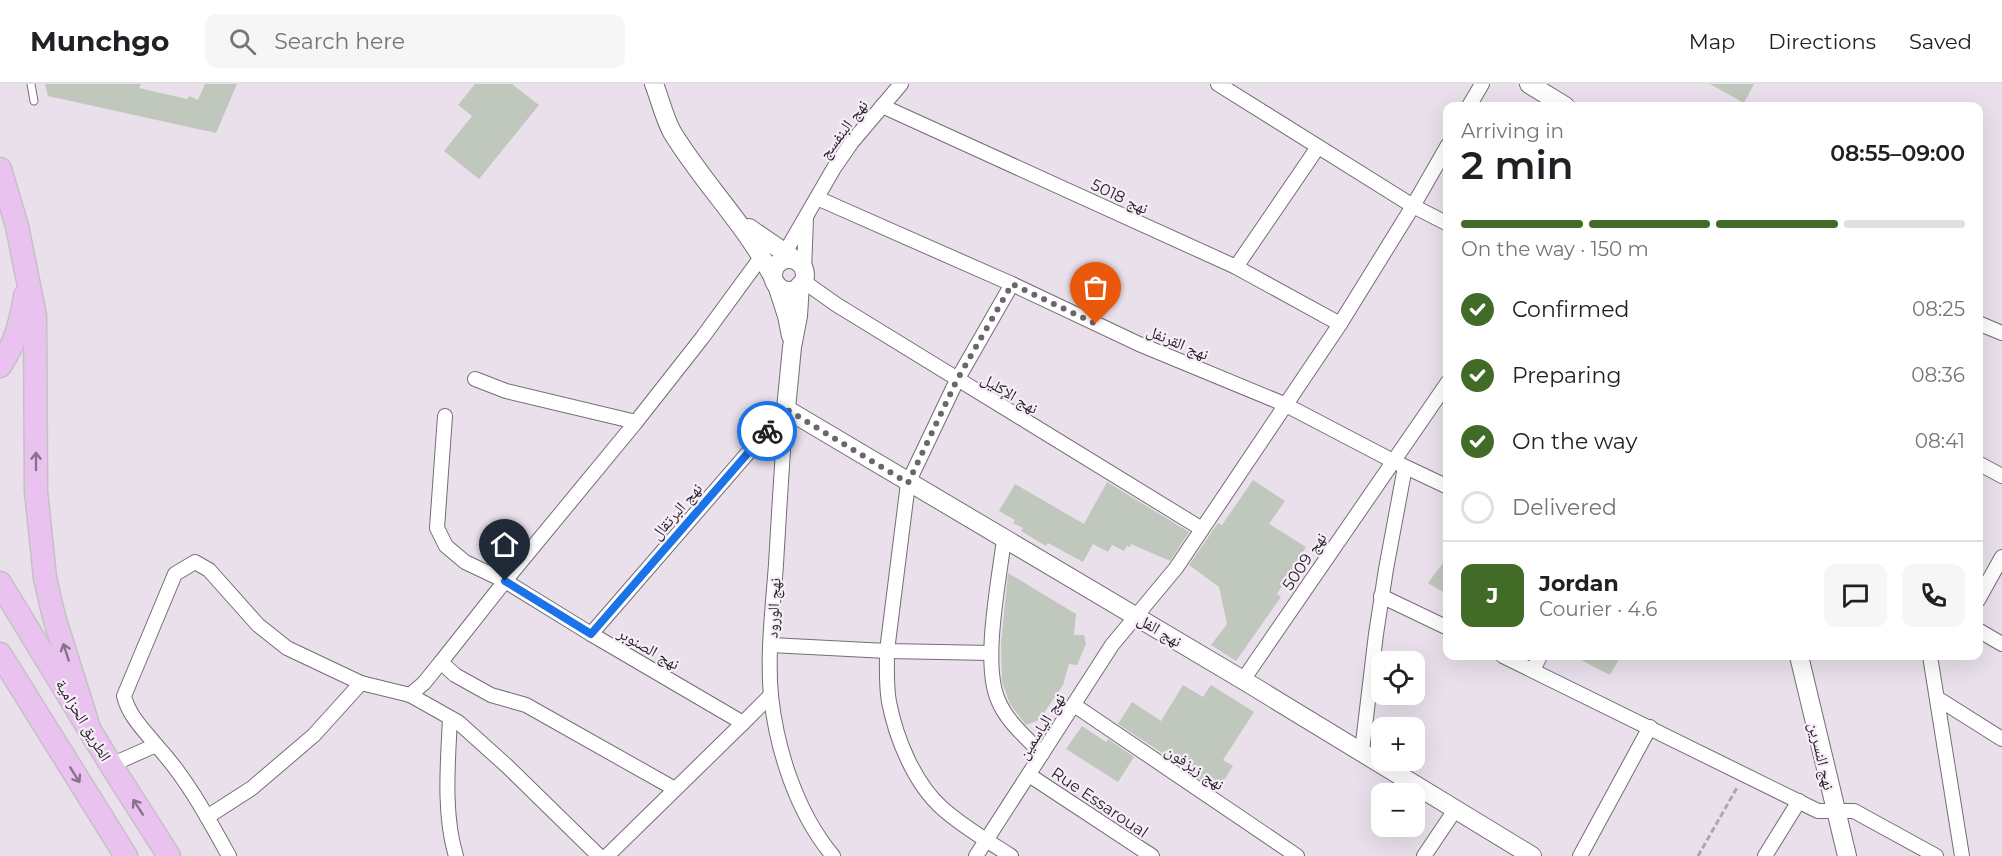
<!DOCTYPE html>
<meta charset="utf-8">
<style>
body{margin:0;font-family:Montserrat,"Noto Naskh Arabic",sans-serif;background:#f6f6f6;color:#202124;height:100vh;display:flex;flex-direction:column;font-size:22px;white-space:nowrap}
*{box-sizing:border-box;margin:0}
p{font-size:20px;color:#757577}
.icon{flex:none;width:33px;height:33px;fill:none;stroke:currentColor;stroke-width:2;stroke-linecap:round;stroke-linejoin:round}
.map{position:relative;flex:1;overflow:hidden}
.sheet{position:absolute;left:1443px;top:18px;width:540px;height:558px;display:flex;flex-direction:column;background:#fff;border-radius:12px;box-shadow:0 6px 24px #0002}
.sheet>*{flex:none}
.buttons{position:absolute;left:1371px;top:567px;display:grid;gap:12px}
.buttons a{display:grid;place-items:center;width:54px;height:54px;border-radius:12px;background:#fff;box-shadow:0 6px 24px #0002;font-size:30px}
.pin{position:absolute;display:grid;place-items:center;width:51px;height:51px;color:#fff;margin:-62px -26px;border-radius:50% 50% 50% 0;rotate:-45deg;box-shadow:0 0 6px #0007}
.pin .icon{rotate:45deg}
.courier{position:absolute;display:grid;place-items:center;width:60px;height:60px;margin:-30px;border:4px solid #1a73e8;border-radius:50%;background:#fff;color:#222;box-shadow:0 2px 8px #0007}
.overview em{font-style:normal;font-weight:600}
.overview div{display:flex;flex-direction:column-reverse}
.overview{display:flex;align-items:center;justify-content:space-between;height:102px;padding:0 18px}
h1{font-size:39px;font-weight:600;line-height:45px}
.bar{display:grid;grid-template-columns:repeat(4,1fr);gap:9px 6px;align-content:center;height:72px;padding:0 18px}
.bar i{height:8px;border-radius:4px;background:#e0e0e0}
.bar .selected{background:#426b27}
.bar p{grid-column:span 4}
.line{display:flex;align-items:center;gap:15px;padding:0 18px;border-top:2px solid #e0e0e0}
.line div{flex:1}
.round{display:grid;place-items:center;flex:none;width:63px;height:63px;border-radius:12px;background:#f6f6f6}
ol{padding:0 18px;list-style:none}
li{display:flex;align-items:center;gap:18px;height:66px}
li p{margin-inline-start:auto}
li .icon{padding:6px;border-radius:50%;background:#426b27;color:#fff;stroke-width:4}
li:last-child{color:#757577}
li i{width:33px;height:33px;border:3px solid #e0e0e0;border-radius:50%}
header{display:flex;align-items:center;gap:36px;box-sizing:border-box;height:84px;padding:0 30px;background:#fff;border-bottom:2px solid #e0e0e0}
header strong{font-size:28px}
nav{display:flex;gap:33px;margin-inline-start:auto;font-size:21px}
.search{width:420px;height:54px;background:#f6f6f6;display:flex;align-items:center;gap:15px;box-sizing:border-box;padding:0 21px;border-radius:12px;color:#757577;font-size:22px}
.map>svg:first-child{display:block}
.building{fill:#c0c7bc}
.lines{fill:none;stroke-linecap:round;stroke-linejoin:round}
.service-casing{stroke:#756d76;stroke-width:9}
.minor-casing{stroke:#756d76;stroke-width:16}
.tertiary-casing{stroke:#756d76;stroke-width:20}
.trunk-casing{stroke:#c3c2c3;stroke-width:25}
.path{stroke:#aea7b0;stroke-width:3;stroke-dasharray:6 3;stroke-linecap:butt}
.service{stroke:#fff;stroke-width:7}
.minor{stroke:#fff;stroke-width:14}
.tertiary{stroke:#fff;stroke-width:18}
.trunk{stroke:#eac2f0;stroke-width:22}
.oneway{stroke:#88738c}
.done{stroke:#6b666c;stroke-width:6;stroke-dasharray:0 10.8}
.route{stroke:#1a73e8;stroke-width:8}
.labels{text-anchor:middle;stroke-width:4.5;stroke-linejoin:round;paint-order:stroke}
.street-label{font-size:16px;fill:#272428;stroke:#f7edf8}
</style>
<header>
<strong>Munchgo</strong>
<div class="search"><svg class="icon" aria-label="search" viewBox="0 0 24 24"><circle cx="10" cy="10" r="6"/><path d="M15 15l6 6"/></svg>Search here</div>
<nav><a>Map</a><a>Directions</a><a>Saved</a></nav>
</header>
<div class="map">
<svg width="2002" height="772" viewBox="0 0 2002 772">
<rect width="100%" height="100%" fill="#e9e0eb"/>
<g class="building">
<polygon points="45,0 141,0 139,4 187,15 189,12 198,16 205,0 237,0 216,49 48,12"/>
<polygon points="475,0 512,0 539,21 479,95 444,67 472,32 458,21"/>
<polygon points="1710,0 1754,0 1744,19"/>
<polygon points="1253,396 1285,417 1269,440 1306,463 1277,510 1281,513 1236,577 1211,561 1227,540 1219,503 1189,481 1218,439 1222,441"/>
<polygon points="1107,398 1189,448 1170,477 1131,460 1130,463 1127,462 1124,467 1112,461 1108,468 1093,460 1083,478 1048,459 1046,462 1021,447 1023,444 1013,439 1015,436 999,427 1015,400 1084,440"/>
<polygon points="1448,472 1448,511 1428,499"/>
<polygon points="1008,489 1076,530 1074,551 1084,551 1086,560 1077,581 1069,580 1063,601 1039,636 1026,641 1010,620 1002,598 1001,560"/>
<polygon points="1573,572 1621,572 1610,591"/>
<polygon points="1183,601 1203,613 1211,601 1254,628 1223,676 1233,682 1217,707 1195,692 1196,691 1118,640 1132,618 1161,637"/>
<polygon points="1082,642 1106,658 1108,655 1134,673 1118,698 1066,665"/>
</g>
<g class="lines">
<g class="service-casing">
<polyline id="service" points="31,0 34,17"/>
</g>
<g class="minor-casing">
<g id="minor">
<polyline points="1218,0 1413,122 1448,140"/>
<polyline points="882,22 1236,183 1340,240"/>
<polyline points="1469,22 1482,0"/>
<polyline points="817,114 1012,200 1139,260 1284,320 1393,377 1448,403"/>
<polyline points="779,179 834,84 852,58 901,0"/>
<polyline points="1236,183 1318,63"/>
<polyline points="804,187 806,134"/>
<polyline points="803,197 837,221 1202,445"/>
<polyline points="1978,239 2002,249"/>
<polyline points="475,295 506,307 636,338"/>
<path d="M786 325C782 377 779 429 776 480 773 523 767 569 771 612 777 667 797 729 833 772"/>
<polyline points="445,332 437,444 446,462 465,478 505,497 591,550 743,639 771,611"/>
<polyline points="1978,379 2002,392"/>
<path d="M1004 455C999 497 982 579 998 616 1007 638 1026 653 1042 670"/>
<polyline points="1381,512 1448,544"/>
<polyline points="1978,516 2002,473"/>
<polyline points="1978,546 2002,560"/>
<polyline points="591,550 786,325"/>
<polyline points="771,561 887,567 991,569"/>
<polyline points="1503,572 1818,727 1854,727 1936,772"/>
<polyline points="1930,572 1962,772"/>
<polyline points="1533,586 1540,572"/>
<polyline points="1243,596 1448,298"/>
<polyline points="410,611 458,638 507,682 599,772"/>
<polyline points="1937,614 2002,655"/>
<polyline points="1074,621 1297,772"/>
<path d="M450 634C448 677 443 730 456 772"/>
<path d="M156 661C143 645 129 632 124 612L175 490 195 478 209 486 258 541 287 564 361 599"/>
<polyline points="1362,667 1376,550 1386,485 1405,383"/>
<path d="M111 681 156 661C186 693 208 734 229 772"/>
<polyline points="1029,691 1152,772"/>
<polyline points="675,705 526,621 491,611 455,591 441,578 505,497 636,338 702,254 762,172"/>
<polyline points="207,733 252,704 314,651 361,599 410,611 424,599 441,578"/>
<polyline points="607,772 743,639"/>
<polyline points="976,772 1112,561 1176,484 1340,240 1413,122 1448,61"/>
<path d="M1011 772C988 757 963 743 942 724 914 699 896 654 889 618 886 601 887 584 887 567L908 399 957 296 1012 200"/>
<polyline points="1424,772 1455,726"/>
<polyline points="1580,772 1650,643"/>
<polyline points="1765,772 1799,717"/>
</g>
</g>
<g class="tertiary-casing">
<g id="tertiary">
<path d="M654 0C660 15 664 33 672 48 703 99 745 140 773 193"/>
<polyline points="1529,0 1565,22"/>
<polyline points="749,144 794,175"/>
<circle cx="789" cy="191" r="16"/>
<polyline points="777,201 787,232 791,252"/>
<polyline points="800,201 798,232 792,263 786,325 1243,596 1532,772"/>
<polyline points="1799,572 1847,772"/>
</g>
</g>
<g class="trunk-casing">
<g id="trunk">
<polyline points="0,85 17,142 35,232 36,407 45,494 54,533 89,644"/>
<path d="M0 282C15 260 21 238 25 212"/>
<polyline points="0,499 111,681 169,772"/>
<polyline points="0,570 126,772"/>
</g>
</g>
<polyline class="path" points="1698,772 1738,702"/>
<use href="#service" class="service"/>
<use href="#minor" class="minor"/>
<use href="#tertiary" class="tertiary"/>
<use href="#trunk" class="trunk"/>
</g>
<defs><path id="oneway-shaft" d="M-6 0H5M1.5-3L5.5 0L1.5 3" fill="none" stroke-width="1.6" stroke-linecap="round" stroke-linejoin="round" transform="scale(1.5)"/></defs>
<g class="oneway">
<use href="#oneway-shaft" transform="translate(36 377) rotate(-90)"/>
<use href="#oneway-shaft" transform="translate(66 568) rotate(-108)"/>
<use href="#oneway-shaft" transform="translate(75 691) rotate(58)"/>
<use href="#oneway-shaft" transform="translate(138 723) rotate(-123)"/>
</g>
<g class="lines">
<polyline class="done" points="767,347 786,325 908,399 957,296 1012,200 1096,240"/>
<polyline class="route" points="505,497 591,550 767,347"/>
</g>
<g class="labels">
<g class="street-label">
<text transform="translate(843 45) rotate(-53)" y="6">نهج البنفسج</text>
<text transform="translate(1120 112) rotate(25)" y="6">نهج 5018</text>
<text transform="translate(1178 258) rotate(23)" y="6">نهج القرنفل</text>
<text transform="translate(1010 309) rotate(31)" y="6">نهج الإكليل</text>
<text transform="translate(676 427) rotate(-49)" y="6">نهج البرتقال</text>
<text transform="translate(1304 477) rotate(-56)" y="6">نهج 5009</text>
<text transform="translate(773 524) rotate(-87)" y="6">نهج الورود</text>
<text transform="translate(1160 546) rotate(31)" y="6">نهج الفل</text>
<text transform="translate(649 564) rotate(30)" y="6">نهج الصنوبر</text>
<text transform="translate(84 636) rotate(59)" y="6">الطريق الحزامية</text>
<text transform="translate(1041 642) rotate(-58)" y="6">نهج الياسمين</text>
<text transform="translate(1822 672) rotate(77)" y="6">نهج النسرين</text>
<text transform="translate(1195 683) rotate(34)" y="6">نهج زيزفون</text>
<text transform="translate(1100 718) rotate(34)" y="6">Rue Essaroual</text>
</g>
</g>
</svg>
<div class="buttons">
<a><svg class="icon" aria-label="locate" viewBox="0 0 24 24"><circle cx="12" cy="12" r="6"/><path d="M12 2v4M12 18v4M2 12h4M18 12h4"/></svg></a>
<a>+</a>
<a>−</a>
</div>
<div class="pin" style="left:1096px;top:240px;background:#ea580c"><svg class="icon" aria-label="bag" viewBox="0 0 24 24"><path d="M5 8h14l-1 12H6zM9 8a3 3 0 0 1 6 0"/></svg></div>
<div class="pin" style="left:505px;top:497px;background:#1f2937"><svg class="icon" aria-label="home" viewBox="0 0 24 24"><path d="M3 11l9-7 9 7M6 9v11h12V9"/></svg></div>
<div class="courier" style="left:767px;top:347px"><svg class="icon" aria-label="bike" viewBox="0 0 24 24"><circle cx="6" cy="16" r="4"/><circle cx="18" cy="16" r="4"/><path d="M6 16l4-8h5l3 8M10 8l3 8H6M13 5h3"/></svg></div>
<section class="sheet">
<div class="overview"><div><h1>2 min</h1><p>Arriving in</p></div><em>08:55–09:00</em></div>
<div class="bar"><i class="selected"></i><i class="selected"></i><i class="selected"></i><i></i><p>On the way · 150 m</p></div>
<ol>
<li><svg class="icon" aria-label="check" viewBox="0 0 24 24"><path d="M5 12l5 5 9-10"/></svg>Confirmed<p>08:25</p></li>
<li><svg class="icon" aria-label="check" viewBox="0 0 24 24"><path d="M5 12l5 5 9-10"/></svg>Preparing<p>08:36</p></li>
<li><svg class="icon" aria-label="check" viewBox="0 0 24 24"><path d="M5 12l5 5 9-10"/></svg>On the way<p>08:41</p></li>
<li><i></i>Delivered</li>
</ol>
<div class="line" style="height:108px"><b class="round" style="background:#426b27;color:#fff">J</b><div><b>Jordan</b><p>Courier · 4.6</p></div><a class="round"><svg class="icon" aria-label="chat" viewBox="0 0 24 24"><path d="M4 5h16v11H9l-5 4z"/></svg></a><a class="round"><svg class="icon" aria-label="phone" viewBox="0 0 24 24"><path d="M5 4h4l2 5-3 2q2 4 5 5l2-3 5 2v4C11 20 4 13 5 4z"/></svg></a></div>
</section>
</div>
